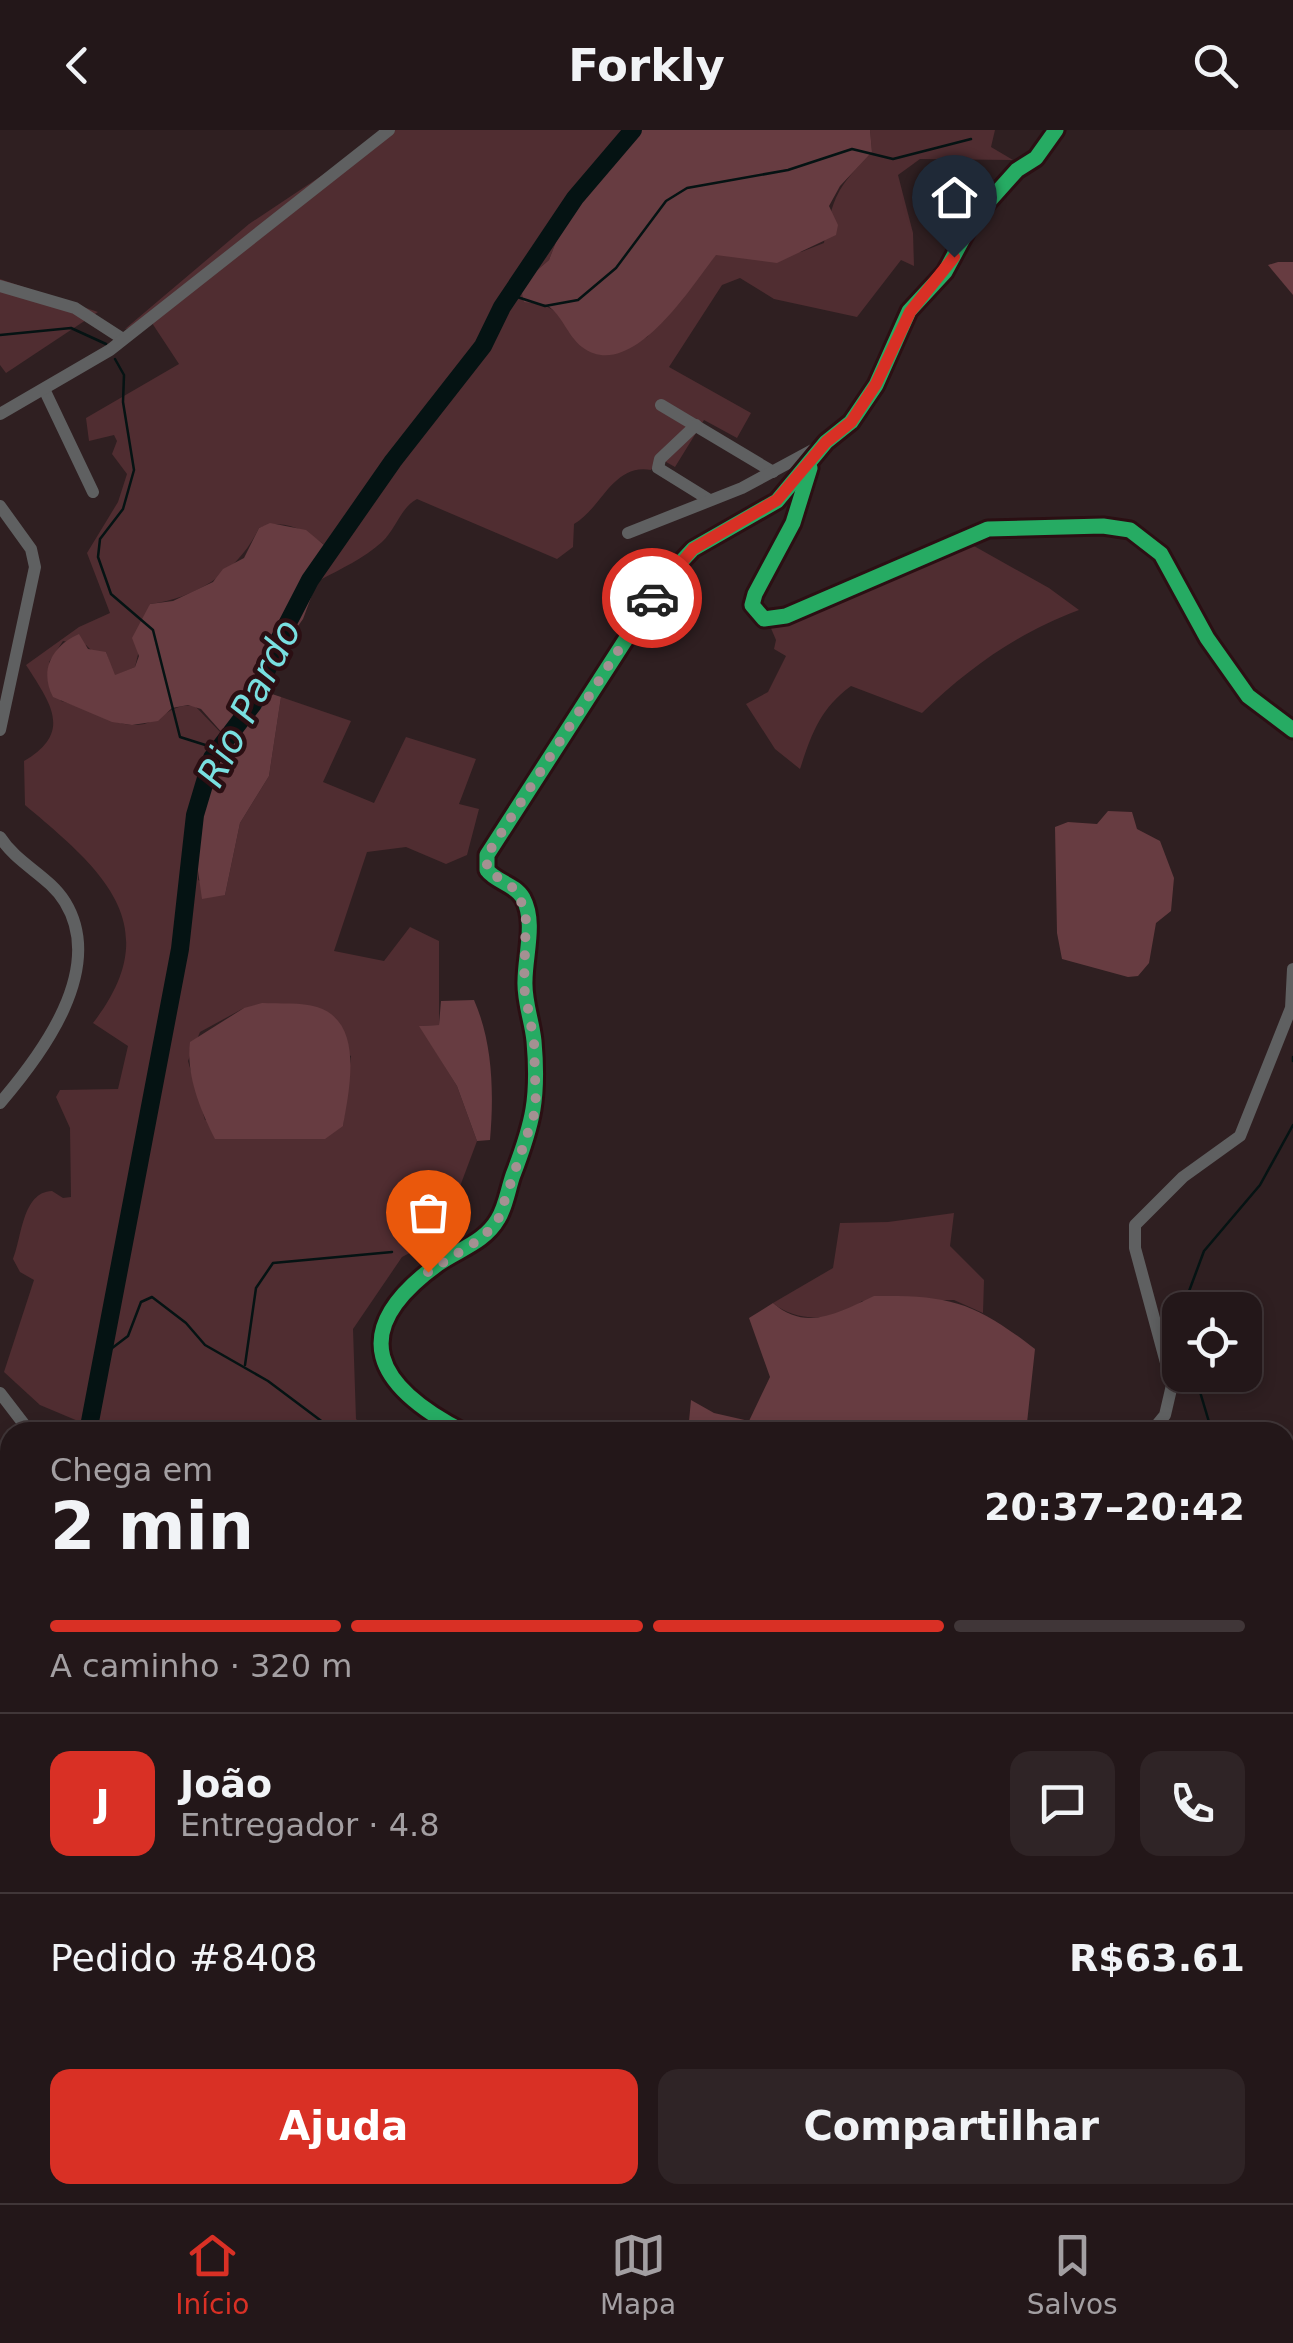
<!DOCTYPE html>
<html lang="pt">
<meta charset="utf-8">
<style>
body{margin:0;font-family:"DejaVu Sans",sans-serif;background:#2f2426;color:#f1f3f6;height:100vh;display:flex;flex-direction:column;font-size:38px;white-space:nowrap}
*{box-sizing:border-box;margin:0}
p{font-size:32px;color:#a39fa2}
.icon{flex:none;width:55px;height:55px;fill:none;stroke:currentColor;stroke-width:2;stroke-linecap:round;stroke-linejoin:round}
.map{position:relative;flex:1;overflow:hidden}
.drawer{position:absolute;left:0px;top:1292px;width:1295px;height:782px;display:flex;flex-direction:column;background:#231719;border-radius:30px 30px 0 0;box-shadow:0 5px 15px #0003,0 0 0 2px #403638}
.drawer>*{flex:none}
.fabs{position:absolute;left:1162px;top:1162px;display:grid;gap:20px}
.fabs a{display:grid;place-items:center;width:100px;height:100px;border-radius:20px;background:#231719;box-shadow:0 5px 15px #0003,0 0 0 2px #403638;font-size:50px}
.pin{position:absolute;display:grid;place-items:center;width:85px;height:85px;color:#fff;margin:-102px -42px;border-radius:50% 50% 50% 0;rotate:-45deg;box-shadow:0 0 10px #0007}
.pin .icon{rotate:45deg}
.courier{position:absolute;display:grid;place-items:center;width:100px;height:100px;margin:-50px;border:8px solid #d93025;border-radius:50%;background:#fff;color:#222;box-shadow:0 2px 12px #0007}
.head em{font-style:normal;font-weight:700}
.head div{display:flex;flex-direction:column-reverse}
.head{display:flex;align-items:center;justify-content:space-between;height:170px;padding:0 50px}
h1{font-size:65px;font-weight:700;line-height:75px}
.bar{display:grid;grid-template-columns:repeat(4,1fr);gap:15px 10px;align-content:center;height:120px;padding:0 50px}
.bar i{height:12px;border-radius:8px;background:#403638}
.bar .active{background:#d93025}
.bar p{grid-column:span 4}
.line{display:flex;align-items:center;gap:25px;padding:0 50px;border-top:2px solid #403638}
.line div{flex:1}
.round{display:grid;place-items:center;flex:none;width:105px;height:105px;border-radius:20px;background:#2f2426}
.cta{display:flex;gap:20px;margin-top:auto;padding:20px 50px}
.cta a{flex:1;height:115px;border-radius:20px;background:#d93025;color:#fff;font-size:40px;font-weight:700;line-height:115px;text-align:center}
.cta a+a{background:#2f2426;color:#f1f3f6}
header{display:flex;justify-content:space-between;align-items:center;height:130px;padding:0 50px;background:#231719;font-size:45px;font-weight:700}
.tabs{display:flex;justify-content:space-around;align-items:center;height:140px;border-top:2px solid #403638;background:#231719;font-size:28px;color:#a39fa2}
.tabs a{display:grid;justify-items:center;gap:5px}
.tabs .active{color:#d93025}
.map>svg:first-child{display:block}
.green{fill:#502d31;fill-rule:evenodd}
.forest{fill:#673c41}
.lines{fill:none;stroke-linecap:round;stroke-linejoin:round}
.stream{stroke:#051313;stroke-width:2.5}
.river{stroke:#051313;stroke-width:18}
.minor{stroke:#5f6061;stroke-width:12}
.cycleway-casing{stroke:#2b0f13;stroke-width:21}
.cycleway{stroke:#26ab63;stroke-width:15}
.done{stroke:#a49192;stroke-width:10;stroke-dasharray:0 18}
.route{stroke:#d93025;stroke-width:12}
.labels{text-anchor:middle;stroke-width:9;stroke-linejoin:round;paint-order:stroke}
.water-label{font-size:38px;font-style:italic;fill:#79dfe0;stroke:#2b0f13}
</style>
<header><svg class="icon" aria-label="back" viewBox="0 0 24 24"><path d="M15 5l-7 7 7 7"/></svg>Forkly<svg class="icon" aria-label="search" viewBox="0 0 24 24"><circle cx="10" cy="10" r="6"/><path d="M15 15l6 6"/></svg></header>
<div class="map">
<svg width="1293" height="2073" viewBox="0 0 1293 2073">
<rect width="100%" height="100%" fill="#2f1f21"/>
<g class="green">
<path d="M390 0H633L555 114 549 130 529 147 542 175C571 183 569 219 608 225L647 207 716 124 801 122 824 113C834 64 837 58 872 22L870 0H995L991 17 1013 30 920 29 898 45 913 103 914 136 901 130 857 187 774 169 740 148 722 155 669 237 751 283 737 308 704 290 675 337 659 328 651 340C613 333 602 378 574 394L573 417 557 429 417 369C401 377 396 399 382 412 364 428 341 439 320 450L329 418C308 402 285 387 259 398 239 440 197 468 150 474L135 537 114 546 106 522 94 523 86 515 63 511 49 532 61 571C85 577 113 596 137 595 160 594 170 572 195 576L224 606 199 694 198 750 225 765 240 693 269 646 281 567 351 591 323 652 374 673 406 607 476 629 459 674 479 679 467 725 446 734 406 717 367 722 334 821 384 831 410 797 439 811V895L420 896 457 956 477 1011 459 1059 445 1066 425 1115 402 1127 353 1199 356 1289 363 1296 355 1302H75L78 1291 40 1275 4 1242 34 1150 20 1142 13 1129C22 1108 22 1062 52 1061L63 1068 71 1067 70 998 56 967 60 960 118 959 128 916 93 893C169 795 101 739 25 675L24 631C73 602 51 574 26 535L79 497 110 483 87 423 118 372 127 344 112 324 117 311 114 305 89 311 86 288 179 234 152 193 125 199 249 94ZM244 878 351 926 343 996 205 990 188 931 200 902Z"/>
<polygon points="0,149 98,182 6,243 0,235"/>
<path d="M958 407 1049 458 1079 480C1016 504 970 537 922 583L851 556C820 579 812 603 800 639L775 619 746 574 768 562 786 526 774 519 776 510 764 482 792 479Z"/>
<path d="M954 1083 950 1116 984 1150 983 1183 954 1170 862 1171C839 1192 796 1193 773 1173L833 1138 840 1093 888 1092Z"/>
<polygon points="1285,1394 1293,1395 1293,1416 1287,1418 1293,1440 1293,1733 1285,1718"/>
<polygon points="0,1612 10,1614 10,2012 0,2006"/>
<polygon points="109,2065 714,2065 711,2073 124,2073"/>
</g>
<g class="forest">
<path d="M633 0H870L872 22 840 56 829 76 838 95 836 105 777 133 716 125C691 157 631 254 582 217 567 205 563 186 547 175L524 172 520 155 549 130 569 78 599 52 620 13Z"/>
<polygon points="1278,132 1293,132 1293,165 1268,135"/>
<path d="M270 393 306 400 329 419 303 489 254 558 281 567 269 646 240 693 225 765 202 769 197 734 199 694 224 605 201 579 188 575 172 578 158 591 132 595 112 592 53 567C39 540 52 516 79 504L88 519 106 522 115 545 135 537 139 526 132 508 150 474 173 471 213 452 223 439 244 428 259 398Z"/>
<polygon points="1108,681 1132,682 1137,699 1160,711 1174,748 1171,781 1156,793 1149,833 1138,846 1128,847 1062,829 1057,803 1055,697 1068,692 1097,694"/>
<path d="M474 870C493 913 494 964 490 1010L477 1011 457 956 419 896 439 895 441 871Z"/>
<path d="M262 873C280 874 301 872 317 877 365 892 349 960 343 996L325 1009H215C200 979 186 945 190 912L244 878Z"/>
<path d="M874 1166C951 1165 974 1172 1035 1219L1026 1302 906 1296 898 1302H688L691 1270 714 1283 749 1291 770 1247 749 1188 773 1173C807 1203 841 1181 874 1166Z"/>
<polygon points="0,1427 10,1428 10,1486 0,1488"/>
<polygon points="714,2065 821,2065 821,2073 711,2073"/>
</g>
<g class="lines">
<g class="stream">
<polyline points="511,165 545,176 578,170 616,138 666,71 687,58 788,40 852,19 893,29 971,9"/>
<polyline points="0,205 71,198 106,214"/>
<polyline points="115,229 124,245 123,272 134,340 123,379 100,409 98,427 111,464 153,500 180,607 218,619"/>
<polyline points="1293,927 1293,931"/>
<polyline points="1182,1180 1204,1121 1260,1055 1293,995"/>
<polyline points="103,1225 128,1206 141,1172 152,1167 186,1193 205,1215 268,1251 336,1302"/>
<polyline points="245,1235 256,1158 273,1133 392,1122"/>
<polyline points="1195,1245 1212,1302"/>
<polyline points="1285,1498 1293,1499"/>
<polyline points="1285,1818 1293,1807"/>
<polyline points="1124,2073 1133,2065"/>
</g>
<g class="river">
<polyline points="88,1302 180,819 195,685 212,628 253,574 279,510 310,450 393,331 483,216 502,177 575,68 633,0"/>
<polyline points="0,1413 10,1417"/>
</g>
<g class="minor">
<polyline points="0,156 75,178 123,209"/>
<polyline points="44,259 93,362"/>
<polyline points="661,275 773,342"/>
<polyline points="0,284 110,220 389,0"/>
<polyline points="696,295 660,329 658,338 708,369"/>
<polyline points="810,336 793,393 755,464 752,475 764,489 786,486 988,399 1103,396 1130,400 1161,424 1207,508 1248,566 1293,600"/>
<polyline points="0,376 31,419 35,437 0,600"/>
<polyline points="628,403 742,358 820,316"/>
<path d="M0 707C17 734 49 746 65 772 106 839 42 924 0 973"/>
<polyline points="0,1263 30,1302"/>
<path d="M464 1302C376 1257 344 1202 438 1134 459 1119 484 1113 498 1089 506 1076 508 1059 513 1045 533 993 539 968 534 911 532 891 524 871 525 851 525 825 536 792 523 768 515 754 496 752 487 740V725L664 450 693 419 777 371 826 312 851 292 876 255 909 181 945 142 974 88 1017 40 1036 28 1056 0"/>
<polyline points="1151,1302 1165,1285 1172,1255 1135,1118 1135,1095 1183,1047 1240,1006 1291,878 1293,839"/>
<polyline points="0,1380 10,1376"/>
<polyline points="0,1495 10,1494"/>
<polyline points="1285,1733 1293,1747"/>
<polyline points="0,1829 10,1848"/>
<polyline points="56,2065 57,2073"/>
</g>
<g class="cycleway-casing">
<g id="cycleway">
<polyline points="810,338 793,393 755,464 752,475 764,489 786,486 988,399 1103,396 1130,400 1161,424 1207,508 1248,566 1293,600"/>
<path d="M464 1302C376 1257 344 1202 438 1134 459 1119 484 1113 498 1089 506 1076 508 1059 513 1045 533 993 539 968 534 911 532 891 524 871 525 851 525 825 536 792 523 768 515 754 496 752 487 740V725L664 450 693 419 777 371 826 312 851 292 876 255 909 181 945 142 974 88 1017 40 1036 28 1056 0"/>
</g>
</g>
<use href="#cycleway" class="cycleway"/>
</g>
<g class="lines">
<polyline class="done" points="428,1142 482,1108 498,1090 536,979 534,911 524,857 526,783 516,760 487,740 487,725 652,468"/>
<polyline class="route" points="652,468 693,419 777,370 826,312 851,292 876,254 910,182 954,127"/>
</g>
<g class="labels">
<g class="water-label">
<text transform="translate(249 573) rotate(-63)" y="13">Rio Pardo</text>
</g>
</g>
</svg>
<div class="fabs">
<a><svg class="icon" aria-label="locate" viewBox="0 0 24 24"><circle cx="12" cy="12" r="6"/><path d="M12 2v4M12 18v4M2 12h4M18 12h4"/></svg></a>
</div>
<div class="pin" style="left:428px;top:1142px;background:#ea580c"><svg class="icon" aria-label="bag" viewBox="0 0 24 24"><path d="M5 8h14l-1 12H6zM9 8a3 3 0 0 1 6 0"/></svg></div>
<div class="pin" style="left:954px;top:127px;background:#1f2937"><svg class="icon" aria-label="home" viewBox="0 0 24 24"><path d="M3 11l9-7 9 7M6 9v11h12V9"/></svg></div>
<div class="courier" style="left:652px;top:468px"><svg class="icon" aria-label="car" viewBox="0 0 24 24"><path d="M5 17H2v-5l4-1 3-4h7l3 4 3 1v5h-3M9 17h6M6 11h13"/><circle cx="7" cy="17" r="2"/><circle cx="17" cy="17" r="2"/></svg></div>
<section class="drawer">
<div class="head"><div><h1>2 min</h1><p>Chega em</p></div><em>20:37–20:42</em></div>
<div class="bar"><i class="active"></i><i class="active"></i><i class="active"></i><i></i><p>A caminho · 320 m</p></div>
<div class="line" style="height:180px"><b class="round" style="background:#d93025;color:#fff">J</b><div><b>João</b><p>Entregador · 4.8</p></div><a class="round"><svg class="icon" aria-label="chat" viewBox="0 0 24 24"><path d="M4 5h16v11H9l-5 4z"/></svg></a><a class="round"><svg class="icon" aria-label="phone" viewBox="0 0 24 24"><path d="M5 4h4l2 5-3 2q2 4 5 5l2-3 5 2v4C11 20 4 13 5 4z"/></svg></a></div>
<div class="line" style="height:130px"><div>Pedido #8408</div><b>R$63.61</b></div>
<div class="cta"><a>Ajuda</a><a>Compartilhar</a></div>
</section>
</div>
<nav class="tabs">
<a class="active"><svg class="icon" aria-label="home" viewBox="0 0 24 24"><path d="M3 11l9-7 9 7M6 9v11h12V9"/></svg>Início</a>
<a><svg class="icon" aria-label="map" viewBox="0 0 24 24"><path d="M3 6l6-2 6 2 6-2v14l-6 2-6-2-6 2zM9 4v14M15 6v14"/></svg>Mapa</a>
<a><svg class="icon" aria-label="saved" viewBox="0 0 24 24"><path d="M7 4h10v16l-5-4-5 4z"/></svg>Salvos</a>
</nav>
